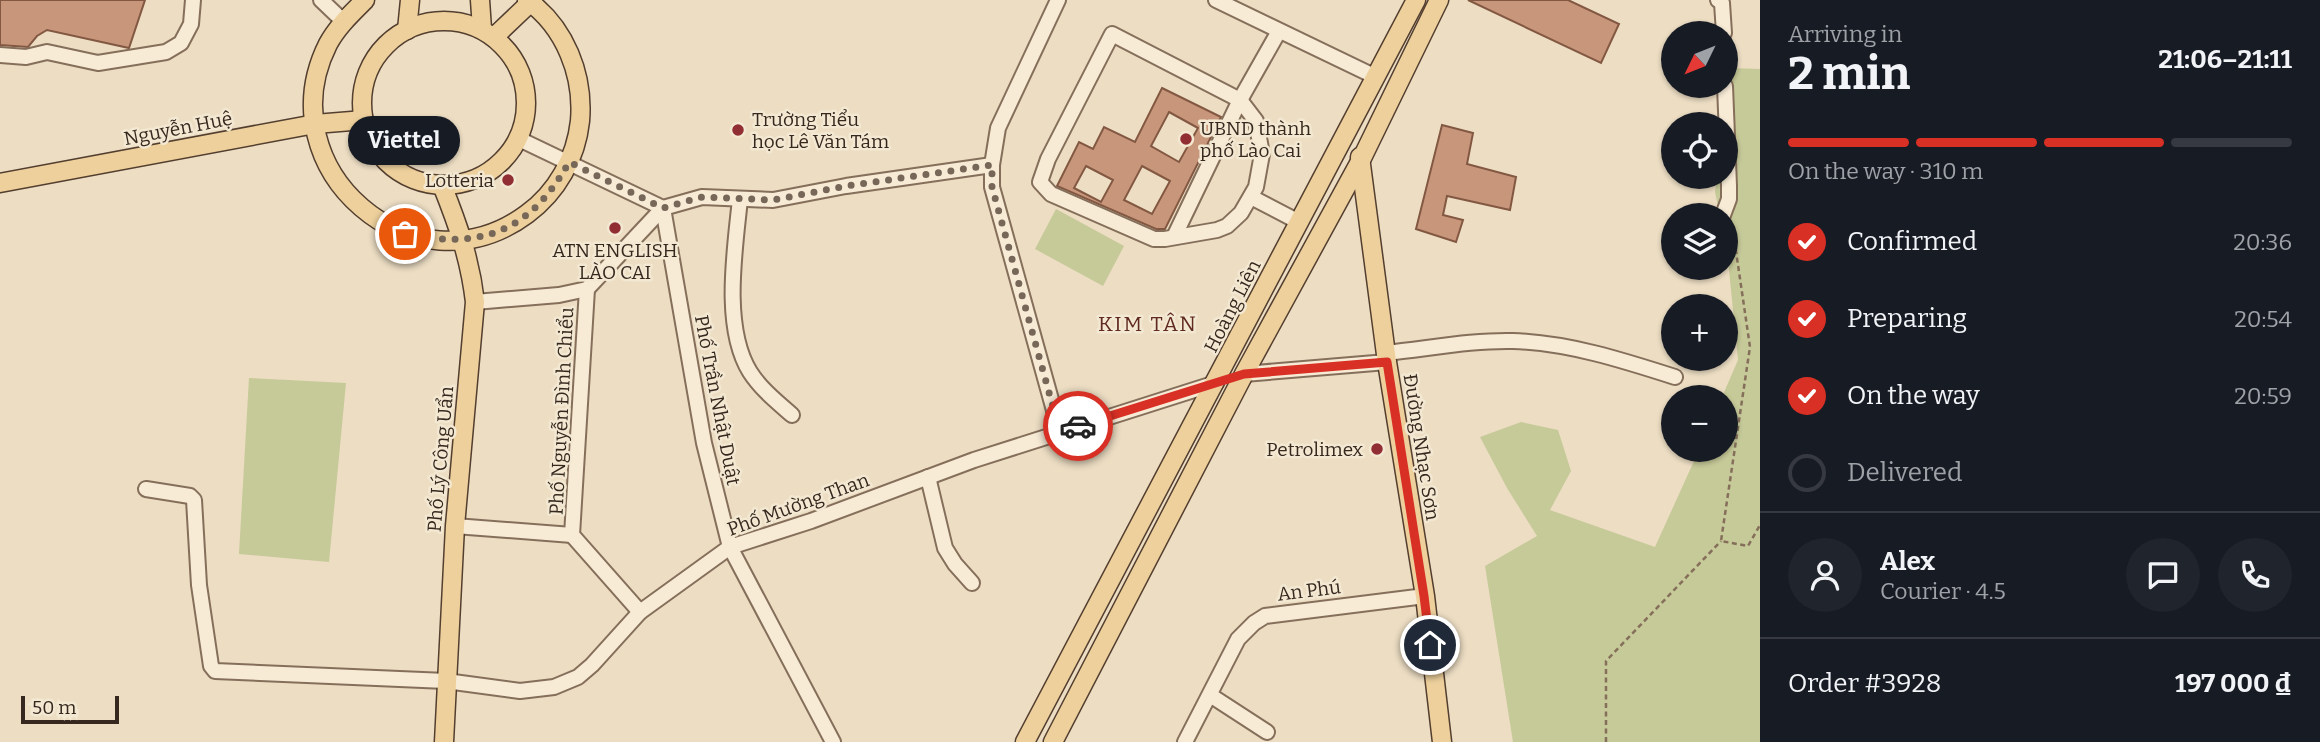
<!DOCTYPE html>
<meta charset="utf-8">
<style>
body{margin:0;font-family:Bitter,serif;background:#20242c;color:#f1f3f6;height:100vh;display:flex;flex-direction:column;font-size:26px;white-space:nowrap}
*{box-sizing:border-box;margin:0}
p{font-size:23px;color:#9ea1a6}
.icon{flex:none;width:38px;height:38px;fill:none;stroke:currentColor;stroke-width:2;stroke-linecap:round;stroke-linejoin:round}
.map{position:relative;flex:1;overflow:hidden}
.drawer{display:flex;flex-direction:column;background:#171b24;width:560px}
.drawer>*{flex:none}
.needle{width:46px;rotate:227deg}
.buttons{position:absolute;left:1661px;top:21px;display:grid;gap:14px}
.buttons a{display:grid;place-items:center;width:77px;height:77px;border-radius:50%;background:#171b24;box-shadow:0 2px 5px #0004;font-size:35px}
.scale{position:absolute;left:21px;bottom:18px;width:98px;box-sizing:border-box;padding-left:7px;border:4px solid #36281e;border-top:0;font-size:19px;line-height:24px;white-space:nowrap;color:#36281e;-webkit-text-stroke:5px #f3e8d2;paint-order:stroke}
.pin{position:absolute;display:grid;place-items:center;width:60px;height:60px;color:#fff;margin:-30px;border:4px solid #fff;border-radius:50%;box-shadow:0 2px 7px #0007}
.courier{position:absolute;display:grid;place-items:center;width:70px;height:70px;margin:-35px;border:5px solid #d93025;border-radius:50%;background:#fff;color:#222;box-shadow:0 2px 9px #0007}
.bubble{position:absolute;height:49px;border-radius:24px;background:#171b24;box-shadow:0 2px 5px #0004;font-size:23px;font-weight:700;line-height:49px;text-align:center}
.overview em{font-style:normal;font-weight:700}
.overview div{display:flex;flex-direction:column-reverse}
.overview{display:flex;align-items:center;justify-content:space-between;height:119px;padding:0 28px}
h1{font-size:46px;font-weight:700;line-height:52px}
.bar{display:grid;grid-template-columns:repeat(4,1fr);gap:10px 7px;align-content:center;height:84px;padding:0 28px}
.bar i{height:9px;border-radius:5px;background:#363941}
.bar .active{background:#d93025}
.bar p{grid-column:span 4}
.line{display:flex;align-items:center;gap:18px;padding:0 28px;border-top:2px solid #363941}
.line div{flex:1}
.round{display:grid;place-items:center;flex:none;width:74px;height:74px;border-radius:37px;background:#20242c}
ol{padding:0 28px;list-style:none}
li{display:flex;align-items:center;gap:21px;height:77px}
li p{margin-inline-start:auto}
li .icon{padding:7px;border-radius:50%;background:#d93025;color:#fff;stroke-width:4}
li:last-child{color:#9ea1a6}
li i{width:38px;height:38px;border:4px solid #363941;border-radius:50%}
main{display:flex;flex:1;min-height:0}
.map>svg:first-child{display:block}
.green{fill:#c6c998}
.building{fill:#c8977b;stroke:#835842;stroke-width:2;fill-rule:evenodd}
.lines{fill:none;stroke-linecap:round;stroke-linejoin:round}
.minor-casing{stroke:#856f5b;stroke-width:18}
.major-casing{stroke:#533e2f;stroke-width:21}
.path{stroke:#856f5b;stroke-width:2.5;stroke-dasharray:5 3.5;stroke-linecap:butt}
.minor{stroke:#f7ebd6;stroke-width:14}
.major{stroke:#edd09c;stroke-width:18}
.done{stroke:#766758;stroke-width:7;stroke-dasharray:0 12.6}
.route{stroke:#d93025;stroke-width:9}
.poi-dot{fill:#912e34;stroke:#f3e8d2;stroke-width:2.5}
.labels{text-anchor:middle;stroke-width:5;stroke-linejoin:round;paint-order:stroke}
.poi-label{font-size:19px;fill:#36281e;stroke:#f3e8d2;text-anchor:start}
.street-label{font-size:19px;fill:#36281e;stroke:#f3e8d2}
.neighbourhood-label{font-size:21px;letter-spacing:2px;fill:#602a20;stroke:#f3e8d2}
</style>
<main>
<div class="map">
<svg width="1760" height="742" viewBox="0 0 1760 742">
<rect width="100%" height="100%" fill="#ecddc3"/>
<g class="green">
<polygon points="1730,68 1760,69 1760,742 1513,742 1485,566 1537,536 1507,488 1480,437 1521,422 1558,430 1571,471 1550,510 1655,547 1699,450 1726,450 1726,397 1722,397 1738,360 1726,240 1726,215 1720,215 1715,192 1717,177 1726,177 1723,124"/>
<polygon points="1056,209 1124,246 1103,286 1035,249"/>
<polygon points="249,378 346,383 329,562 239,554"/>
</g>
<g class="building">
<polygon points="0,0 145,0 129,48 47,30 37,36 28,47 0,45"/>
<polygon points="1468,0 1568,0 1619,24 1601,63"/>
<path d="M1162 88 1221 117 1165 229H1156L1057 186 1079 142 1093 149 1104 127 1135 142ZM1169 112 1198 128 1179 162 1151 146ZM1086 166 1113 180 1101 202 1074 188ZM1142 166 1170 181 1152 214 1124 200Z"/>
<polygon points="1442,125 1473,133 1467,164 1516,177 1510,210 1447,196 1443,215 1463,220 1456,242 1416,229"/>
</g>
<g class="lines">
<g class="minor-casing">
<g id="minor">
<polyline points="321,0 343,21"/>
<polyline points="1058,0 998,128 992,165 992,187 1060,432"/>
<polyline points="1216,0 1376,77"/>
<polyline points="1718,0 1722,3 1724,33"/>
<polygon points="1112,34 1240,100 1256,121 1262,154 1256,187 1241,213 1227,226 1217,230 1165,239 1154,239 1051,194 1040,182 1048,159"/>
<polyline points="0,55 26,57 47,52 98,63 166,52 181,43 191,24 193,0"/>
<polyline points="519,139 663,208 702,197 773,200 846,186 992,165"/>
<polyline points="1251,197 1299,222"/>
<path d="M740 199C735 249 722 327 750 372 761 389 776 401 792 415"/>
<polyline points="663,208 704,443 730,547 833,742"/>
<polyline points="1723,215 1729,199 1729,186 1725,86"/>
<polyline points="1174,237 1240,100 1279,31"/>
<polyline points="587,289 572,535 640,612"/>
<polyline points="475,302 559,295 587,289 663,208"/>
<path d="M1385 353C1427 349 1471 340 1513 341 1569 343 1622 360 1675 377"/>
<polyline points="1244,374 1387,362"/>
<polyline points="928,477 945,548 955,564 972,583"/>
<polyline points="146,489 190,496 194,500 199,585 211,666 215,671 446,681 520,691 554,687 578,677 592,665 640,612 730,547 811,521 974,460 1216,383"/>
<polyline points="455,526 572,535"/>
<polyline points="1210,695 1267,732"/>
<polyline points="1185,742 1238,639 1254,623 1265,616 1425,596"/>
</g>
</g>
<g class="major-casing">
<g id="major">
<path d="M365 0C351 14 337 27 328 44 265 169 414 298 527 214 557 192 576 158 580 121 584 75 565 27 527 0"/>
<polyline points="480,0 482,29"/>
<circle cx="444" cy="103" r="82"/>
<polyline points="407,30 410,0"/>
<polyline points="494,37 533,0"/>
<polyline points="1360,157 1387,362 1425,596 1442,742"/>
<polyline points="0,183 315,124 364,120"/>
<path d="M442 185C458 225 470 259 475 302L455 526 444 742"/>
<polyline points="1025,742 1416,0"/>
<polyline points="1053,742 1244,374 1362,158 1439,0"/>
</g>
</g>
<g class="path">
<polyline points="1732,224 1750,347 1721,541 1748,546 1760,525"/>
<polyline points="1606,742 1606,661 1721,541"/>
</g>
<use href="#minor" class="minor"/>
<use href="#major" class="major"/>
</g>
<g class="lines">
<path class="done" d="M405 234C482 250 531 231 569 162L663 208 702 197 773 200 846 186 992 165V187L1060 432 1078 426"/>
<polyline class="route" points="1078,426 1244,374 1387,362 1424,596 1430,645"/>
</g>
<g class="poi-dot">
<circle cx="738" cy="130" r="7"/>
<circle cx="1186" cy="139" r="7"/>
<circle cx="508" cy="180" r="7"/>
<circle cx="615" cy="228" r="7"/>
<circle cx="1377" cy="449" r="7"/>
</g>
<g class="labels">
<g class="poi-label">
<text x="752" y="126">Trường Tiểu<tspan x="752" dy="22">học Lê Văn Tám</tspan></text>
<text x="1200" y="135">UBND thành<tspan x="1200" dy="22">phố Lào Cai</tspan></text>
<text x="494" y="187" text-anchor="end">Lotteria</text>
<text x="615" y="257" text-anchor="middle">ATN ENGLISH<tspan x="615" dy="22">LÀO CAI</tspan></text>
<text x="1363" y="456" text-anchor="end">Petrolimex</text>
</g>
<g class="street-label">
<text transform="translate(178 128) rotate(-11)" y="7">Nguyễn Huệ</text>
<text transform="translate(1232 306) rotate(-63)" y="7">Hoàng Liên</text>
<text transform="translate(718 400) rotate(79)" y="7">Phố Trần Nhật Duật</text>
<text transform="translate(561 411) rotate(-87)" y="7">Phố Nguyễn Đình Chiểu</text>
<text transform="translate(1422 447) rotate(81)" y="7">Đường Nhạc Sơn</text>
<text transform="translate(440 459) rotate(-85)" y="7">Phố Lý Công Uẩn</text>
<text transform="translate(798 504) rotate(-20)" y="7">Phố Mường Than</text>
<text transform="translate(1309 590) rotate(-7)" y="7">An Phú</text>
</g>
<g class="neighbourhood-label">
<text x="1148" y="331">KIM TÂN</text>
</g>
</g>
</svg>
<div class="buttons">
<a><svg class="needle" viewBox="-14 -14 28 28"><path d="M0-13l5 13h-10z" fill="#e53935"/><path d="M0 13l5-13h-10z" fill="#9ea1a6"/></svg></a>
<a><svg class="icon" aria-label="locate" viewBox="0 0 24 24"><circle cx="12" cy="12" r="6"/><path d="M12 2v4M12 18v4M2 12h4M18 12h4"/></svg></a>
<a><svg class="icon" aria-label="layers" viewBox="0 0 24 24"><path d="M12 4l9 5-9 5-9-5zM3 14l9 5 9-5"/></svg></a>
<a>+</a>
<a>−</a>
</div>
<div class="scale">50 m</div>
<div class="pin" style="left:405px;top:234px;background:#ea580c"><svg class="icon" aria-label="bag" viewBox="0 0 24 24"><path d="M5 8h14l-1 12H6zM9 8a3 3 0 0 1 6 0"/></svg></div>
<div class="pin" style="left:1430px;top:645px;background:#1f2937"><svg class="icon" aria-label="home" viewBox="0 0 24 24"><path d="M3 11l9-7 9 7M6 9v11h12V9"/></svg></div>
<div class="courier" style="left:1078px;top:426px"><svg class="icon" aria-label="car" viewBox="0 0 24 24"><path d="M5 17H2v-5l4-1 3-4h7l3 4 3 1v5h-3M9 17h6M6 11h13"/><circle cx="7" cy="17" r="2"/><circle cx="17" cy="17" r="2"/></svg></div>
<div class="bubble" style="left:348px;top:116px;width:112px">Viettel</div>
</div>
<section class="drawer">
<div class="overview"><div><h1>2 min</h1><p>Arriving in</p></div><em>21:06–21:11</em></div>
<div class="bar"><i class="active"></i><i class="active"></i><i class="active"></i><i></i><p>On the way · 310 m</p></div>
<ol>
<li><svg class="icon" aria-label="check" viewBox="0 0 24 24"><path d="M5 12l5 5 9-10"/></svg>Confirmed<p>20:36</p></li>
<li><svg class="icon" aria-label="check" viewBox="0 0 24 24"><path d="M5 12l5 5 9-10"/></svg>Preparing<p>20:54</p></li>
<li><svg class="icon" aria-label="check" viewBox="0 0 24 24"><path d="M5 12l5 5 9-10"/></svg>On the way<p>20:59</p></li>
<li><i></i>Delivered</li>
</ol>
<div class="line" style="height:126px"><a class="round"><svg class="icon" aria-label="person" viewBox="0 0 24 24"><circle cx="12" cy="8" r="4"/><path d="M4 21q1-7 8-7t8 7"/></svg></a><div><b>Alex</b><p>Courier · 4.5</p></div><a class="round"><svg class="icon" aria-label="chat" viewBox="0 0 24 24"><path d="M4 5h16v11H9l-5 4z"/></svg></a><a class="round"><svg class="icon" aria-label="phone" viewBox="0 0 24 24"><path d="M5 4h4l2 5-3 2q2 4 5 5l2-3 5 2v4C11 20 4 13 5 4z"/></svg></a></div>
<div class="line" style="height:91px"><div>Order #3928</div><b>197 000 ₫</b></div>
</section>
</main>
